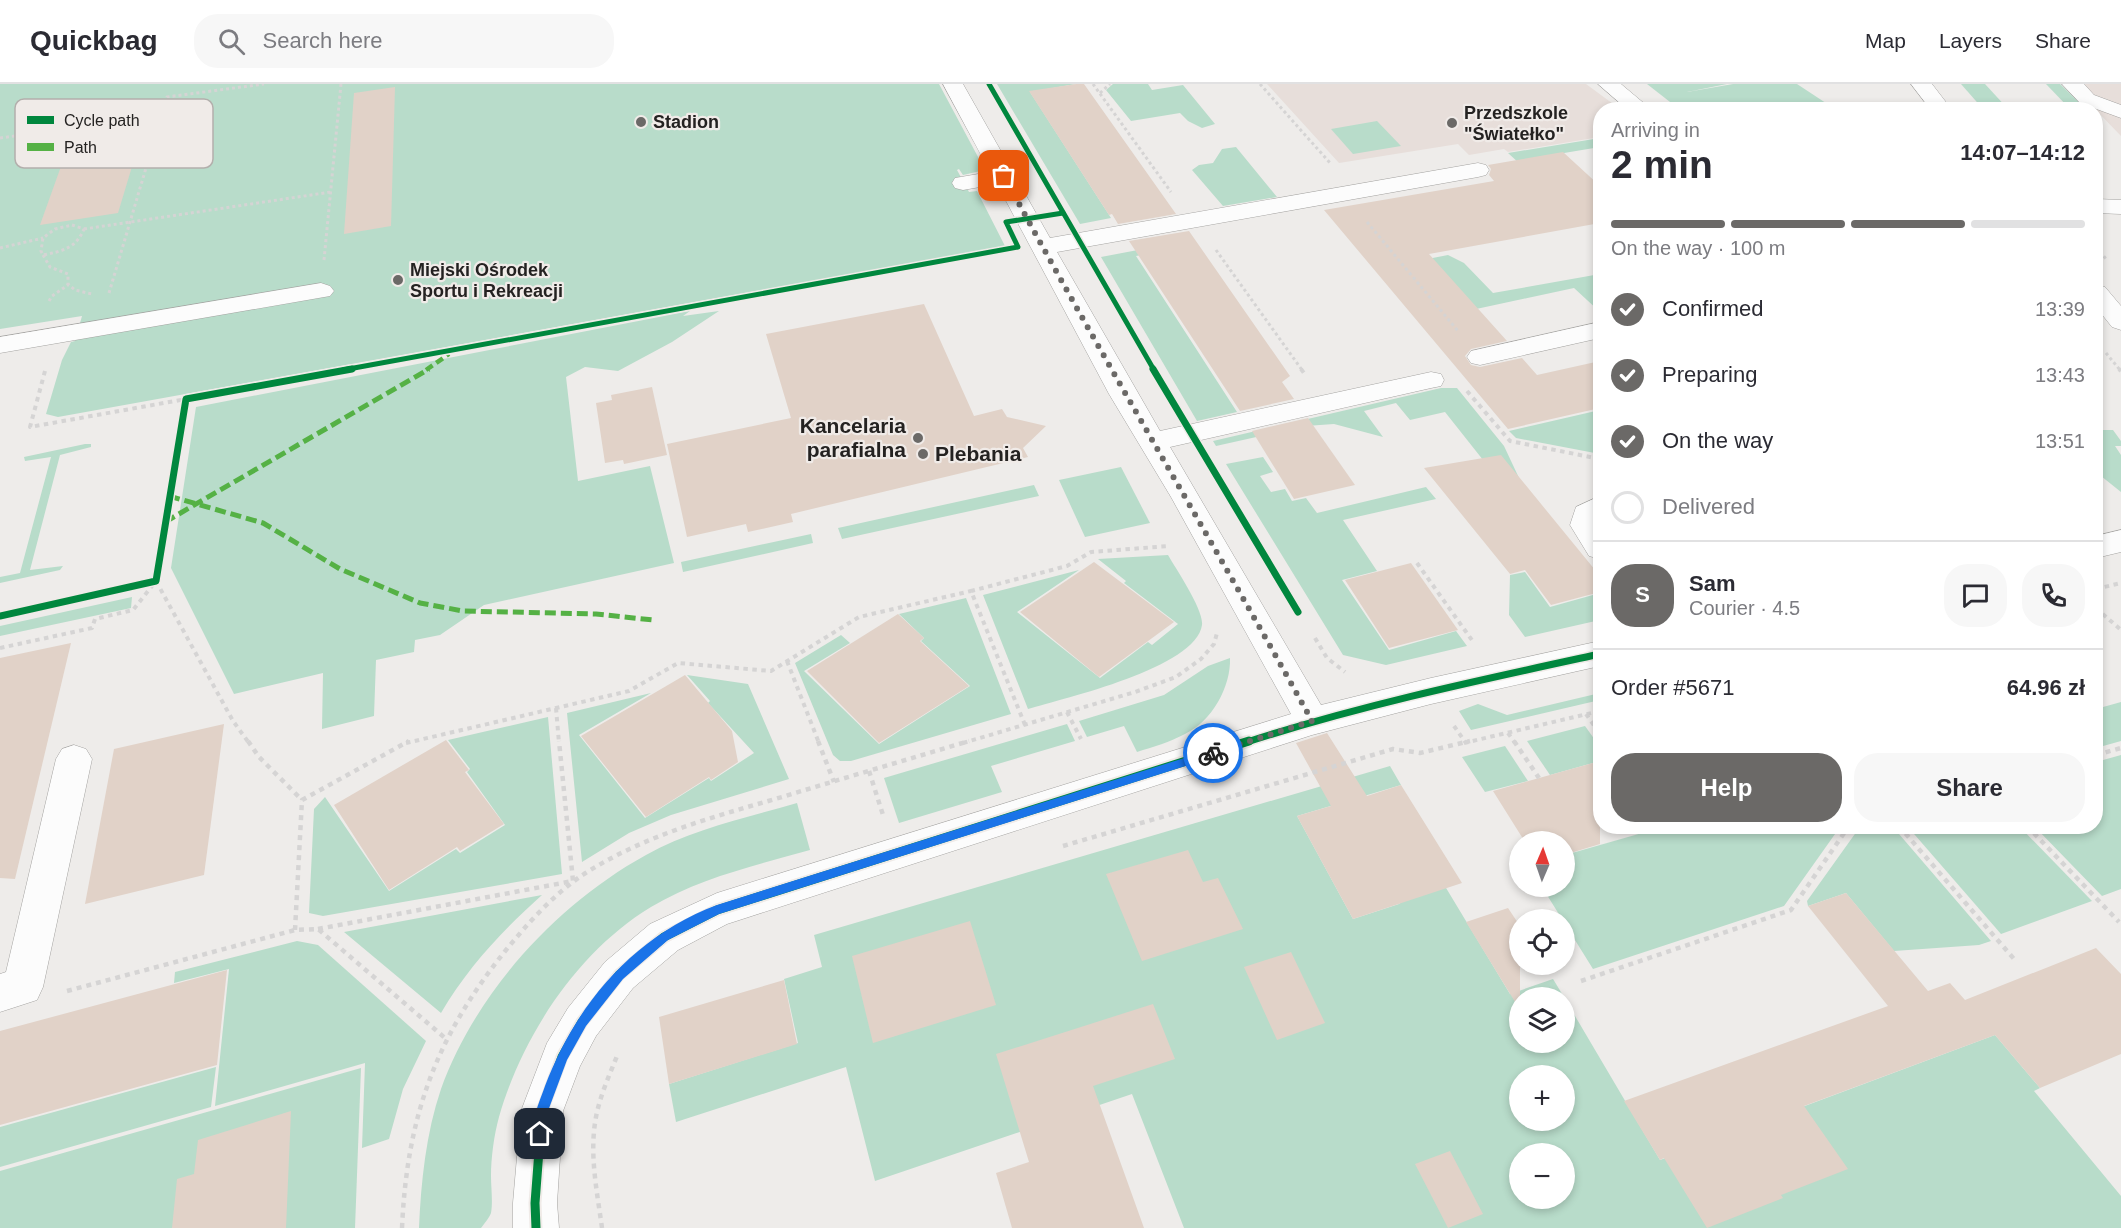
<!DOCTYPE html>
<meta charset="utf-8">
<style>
body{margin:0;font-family:Helvetica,sans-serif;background:#f7f7f7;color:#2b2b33;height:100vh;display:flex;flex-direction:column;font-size:22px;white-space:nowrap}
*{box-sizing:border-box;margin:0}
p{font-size:20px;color:#7c7c81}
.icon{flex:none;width:33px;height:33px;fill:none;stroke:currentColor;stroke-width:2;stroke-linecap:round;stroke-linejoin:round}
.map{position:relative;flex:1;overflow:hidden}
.details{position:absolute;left:1593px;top:18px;width:510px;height:732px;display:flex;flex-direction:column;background:#fff;border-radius:24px;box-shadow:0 3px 9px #0003}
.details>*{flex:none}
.needle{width:39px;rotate:2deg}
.controls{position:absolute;left:1509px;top:747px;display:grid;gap:12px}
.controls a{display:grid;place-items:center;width:66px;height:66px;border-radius:50%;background:#fff;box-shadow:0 3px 9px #0003;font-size:30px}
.pin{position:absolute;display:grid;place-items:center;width:51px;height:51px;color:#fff;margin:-26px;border-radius:12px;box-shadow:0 3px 9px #0006}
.courier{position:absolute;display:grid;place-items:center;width:60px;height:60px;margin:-30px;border:4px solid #1a73e8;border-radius:50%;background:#fff;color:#222;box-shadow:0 2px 8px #0007}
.summary em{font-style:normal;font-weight:600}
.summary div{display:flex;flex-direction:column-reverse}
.summary{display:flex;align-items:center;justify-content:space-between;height:102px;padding:0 18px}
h1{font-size:39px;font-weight:600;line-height:45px}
.bar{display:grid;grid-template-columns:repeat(4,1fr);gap:9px 6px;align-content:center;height:72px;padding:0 18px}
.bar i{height:8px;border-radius:4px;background:#e1e1e2}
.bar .selected{background:#6b6967}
.bar p{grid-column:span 4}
.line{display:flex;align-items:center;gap:15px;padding:0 18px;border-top:2px solid #e1e1e2}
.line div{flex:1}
.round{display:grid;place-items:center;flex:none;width:63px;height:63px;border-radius:24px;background:#f7f7f7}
ol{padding:0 18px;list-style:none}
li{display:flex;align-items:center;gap:18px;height:66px}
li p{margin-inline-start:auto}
li .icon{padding:6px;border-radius:50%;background:#6b6967;color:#fff;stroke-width:4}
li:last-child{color:#7c7c81}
li i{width:33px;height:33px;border:3px solid #e1e1e2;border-radius:50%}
.button{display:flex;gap:12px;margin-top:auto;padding:12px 18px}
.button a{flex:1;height:69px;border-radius:24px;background:#6b6967;color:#fff;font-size:24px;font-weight:600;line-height:69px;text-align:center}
.button a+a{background:#f7f7f7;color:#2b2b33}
header{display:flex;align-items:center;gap:36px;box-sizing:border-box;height:84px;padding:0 30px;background:#fff;border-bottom:2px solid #e1e1e2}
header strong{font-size:28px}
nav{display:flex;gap:33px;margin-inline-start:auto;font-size:21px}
.search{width:420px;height:54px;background:#f7f7f7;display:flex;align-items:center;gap:15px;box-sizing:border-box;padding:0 21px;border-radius:24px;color:#7c7c81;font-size:22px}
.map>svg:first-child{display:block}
.built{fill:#e7deda}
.green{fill:#b8dcca;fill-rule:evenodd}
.building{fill:#e1d2c8}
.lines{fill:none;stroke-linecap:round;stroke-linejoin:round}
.minor-casing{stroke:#a4a3a1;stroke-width:1}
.path-far2{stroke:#d5d4d4;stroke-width:3;stroke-dasharray:3 3;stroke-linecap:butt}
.path-far1{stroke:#d5d4d4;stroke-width:4;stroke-dasharray:4.5 4.5;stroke-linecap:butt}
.path{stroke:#d5d4d4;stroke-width:4.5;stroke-dasharray:5 5;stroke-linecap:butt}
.minor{fill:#fcfcfc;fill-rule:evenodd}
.quiet-far1{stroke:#55b145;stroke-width:4.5;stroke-dasharray:8 4.5;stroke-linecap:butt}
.quiet{stroke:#55b145;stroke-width:5;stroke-dasharray:11 5;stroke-linecap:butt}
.cycleway-far2-casing{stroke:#f0ebe8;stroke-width:8}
.cycleway-far1-casing{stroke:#f0ebe8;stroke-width:10}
.cycleway-casing{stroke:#f0ebe8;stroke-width:13}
.cycleway-far2{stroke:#00873e;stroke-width:5}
.cycleway-far1{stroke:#00873e;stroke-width:7}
.cycleway{stroke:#00873e;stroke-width:9}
.route{fill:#1a73e8}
.done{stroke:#6b6967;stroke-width:6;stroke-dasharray:0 10.8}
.poi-dot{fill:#6b6967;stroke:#f0ebe8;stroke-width:2}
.labels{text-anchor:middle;stroke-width:4.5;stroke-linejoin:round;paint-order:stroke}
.far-poi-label{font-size:18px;font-weight:bold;fill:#242221;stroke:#f0ebe8;text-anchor:start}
.poi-label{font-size:21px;font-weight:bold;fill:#242221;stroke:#f0ebe8;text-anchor:end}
.key{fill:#f0ebe8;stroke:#b3afac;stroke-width:1.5}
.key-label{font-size:16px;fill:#242221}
</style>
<header>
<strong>Quickbag</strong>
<div class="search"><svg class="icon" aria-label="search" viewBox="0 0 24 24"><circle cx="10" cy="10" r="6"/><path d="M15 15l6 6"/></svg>Search here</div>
<nav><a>Map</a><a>Layers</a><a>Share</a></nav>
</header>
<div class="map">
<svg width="2121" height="1144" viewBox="0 0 2121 1144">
<rect width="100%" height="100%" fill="#eeecea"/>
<g class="built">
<polygon points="1267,0 1586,0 1620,25 1600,26 1600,53 1508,68 1504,65 1469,71 1458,60 1339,79"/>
<polygon points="2068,0 2121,0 2121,52 2096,26"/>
</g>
<g class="green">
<polygon points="0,0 939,0 985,86 963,91 959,85 957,86 969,108 977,107 1005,162 58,333 46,330 62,276 71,258 75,257 82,232 0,245"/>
<polygon points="997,0 1076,0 1030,8 1111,134 1080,140"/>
<polygon points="1113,0 1148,0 1152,6 1183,1 1215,40 1202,44 1188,37 1180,29 1131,37 1106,6"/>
<polygon points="1647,0 1727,0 1687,8 1733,0 1797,0 1835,25 1679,25"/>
<polygon points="1961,0 1985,0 2008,25 1983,25"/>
<polygon points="2046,0 2060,0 2086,25 2070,25"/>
<polygon points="1377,37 1401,62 1353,70 1331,45"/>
<polygon points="1600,54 1600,63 1528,75 1534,93 1508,69"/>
<polygon points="1236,63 1277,113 1223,122 1192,86 1199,81 1213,79 1222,65"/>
<polygon points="1159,162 1162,167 1136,172 1237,328 1197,337 1101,173"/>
<polygon points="1448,171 1464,179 1493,209 1600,190 1600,228 1574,204 1453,230 1407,179"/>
<polygon points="690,227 683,232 719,227 672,258 618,287 585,283 566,293 578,397 650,382 674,479 484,521 440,551 415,556 414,568 376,576 374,632 322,645 323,589 234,610 171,484 196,323"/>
<polygon points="1441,304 1457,304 1504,362 1519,394 1487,381 1445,328 1410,336 1396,319 1364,327 1383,353 1334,340 1306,342 1216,362 1213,357"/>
<polygon points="1600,326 1600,370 1516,354 1509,347"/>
<polygon points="2096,346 2113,346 2121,357 2121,362 2115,362 2121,371 2121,408 2096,388"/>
<polygon points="85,360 91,360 91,363 60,371 30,486 63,482 60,486 0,499 0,493 20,489 51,373 25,377 24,373"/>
<polygon points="1263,373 1273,388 1260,392 1271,408 1285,405 1292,417 1306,414 1317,429 1426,403 1436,415 1343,436 1377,487 1342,496 1389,566 1456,547 1467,562 1386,581 1343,571 1226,380"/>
<polygon points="1121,383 1150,439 1085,453 1059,396"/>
<polygon points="1034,401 1039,412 842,455 838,444"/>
<polygon points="811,450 813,459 683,488 681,478"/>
<path d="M1168 471C1176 485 1204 526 1202 541 1196 584 1065 614 1028 625L983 511 1079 486 1017 528 1100 594 1148 558 1152 561 1178 540 1124 499 1126 497 1098 475Z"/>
<polygon points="1525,488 1550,523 1600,509 1600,536 1525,553 1509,531 1510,491"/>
<polygon points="132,513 131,524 0,552 0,542"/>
<polygon points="966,514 1011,630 851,677 840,677 833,671 795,579 841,551 850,559 804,587 879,660 970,602 921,557 924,554 899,530"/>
<path d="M1230 574C1231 603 1212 637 1185 650 1170 658 1153 663 1137 668L1124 642 1087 653 1079 637 1164 611 1208 582Z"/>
<polygon points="687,591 748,600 789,695 671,731 629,749 582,778 567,629 651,609 579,651 645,734 709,694 711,697 754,669 708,619 710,617"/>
<polygon points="1600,609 1600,616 1471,646 1459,627 1478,620 1507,631"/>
<polygon points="2121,618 2121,657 2096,664 2096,625"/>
<polygon points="548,633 562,790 323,832 309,829 314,725 325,713 389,807 456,765 460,769 505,741 467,688 470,685 448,656"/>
<polygon points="1067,640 1075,657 991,682 1002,708 899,739 884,694"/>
<polygon points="1585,642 1600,663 1600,677 1550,691 1527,657"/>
<polygon points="1505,662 1528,697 1485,708 1462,673"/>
<polygon points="2121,671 2121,805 2102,812 2035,743 2096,742 2096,678"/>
<path d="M1390 682 1401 701 1297 732 1353 835 1399 820 1434 784 1510 910 1553 895 1564 913 1520 914V958H1564L1565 915 1660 1076 1995 951 2040 1004 2034 1007 2121 1112V1144H1184L1132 1010 875 1097 846 983 676 1038 669 1000 798 959 784 895 822 883 814 851ZM1520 992H1564V1036H1520ZM1520 1070H1564V1114H1520Z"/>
<path d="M797 719 810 766C757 781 699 794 651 823 578 867 522 952 499 1033 494 1051 491 1074 491 1092 491 1103 493 1118 491 1129 489 1134 484 1140 481 1144H419C421 1098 426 1049 441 1005 476 908 557 820 646 771 692 745 746 734 797 719Z"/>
<polygon points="1663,743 1840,743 1784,822 1593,885 1542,803 1564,802 1565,771"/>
<polygon points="1871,743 1893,743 1991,857 1979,861 1894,867 1846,809 1808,822 1807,817 1857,747"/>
<polygon points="1908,743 2020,743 2092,817 2001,850"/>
<path d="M542 811C503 846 468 883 441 929L344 848Z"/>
<polygon points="297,857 318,861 426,957 403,1005 389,1055 362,1064 365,979 215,1022 229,885 174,899 175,888"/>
<polygon points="216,983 211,1023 0,1083 0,1043"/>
<polygon points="361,984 355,1144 0,1144 0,1087"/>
</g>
<g class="building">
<polygon points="1076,0 1084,0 1176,130 1118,140 1112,130 1109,131 1029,7"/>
<polygon points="395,3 391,142 344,150 354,9"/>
<polygon points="146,36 118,129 40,141 74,46"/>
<polygon points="1563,68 1600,102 1600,139 1429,170 1507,257 1471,265 1465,272 1471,281 1480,283 1522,274 1537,291 1600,277 1600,324 1508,345 1324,126 1494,97 1489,91 1491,85 1488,81"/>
<polygon points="1189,147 1290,292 1282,298 1294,315 1240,327 1129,157"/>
<polygon points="924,220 974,332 1002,325 1007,333 1046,342 1023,364 1028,373 791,430 793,438 748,448 746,440 687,453 667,360 791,334 766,250"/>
<polygon points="652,303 667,371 624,380 623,376 605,379 596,319 612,316 611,311"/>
<polygon points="1308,334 1355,401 1294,415 1252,347"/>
<polygon points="1501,371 1600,492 1600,508 1551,521 1525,486 1510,490 1424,384"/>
<polygon points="1094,478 1174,538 1099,593 1020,528"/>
<polygon points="1411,479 1458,546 1389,564 1345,496"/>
<polygon points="898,530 924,554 920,557 969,602 879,659 807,587"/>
<polygon points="71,559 15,795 0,794 0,574"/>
<polygon points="685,591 732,647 738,678 711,696 709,693 646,733 581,652"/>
<polygon points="224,640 204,791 85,820 114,665"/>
<polygon points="1327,649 1367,712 1401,701 1462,799 1353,835 1297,732 1331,722 1296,659"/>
<polygon points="446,656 469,686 465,688 504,740 460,767 457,763 389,806 334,721"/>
<polygon points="1600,677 1600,760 1564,771 1564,758 1525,758 1493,707"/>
<polygon points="1188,766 1203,798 1218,794 1243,845 1142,877 1106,790"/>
<polygon points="1846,809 1928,907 1950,899 1965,916 2096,864 2121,890 2121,970 2040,1004 1995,951 1804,1022 1848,1085 1781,1111 1783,1114 1707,1144 1664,1074 1660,1076 1624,1017 1888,922 1808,822"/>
<polygon points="1508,824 1520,842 1520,926 1466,838"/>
<polygon points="970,837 996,921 873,959 852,872"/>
<polygon points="1291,868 1325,939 1277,956 1244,883"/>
<polygon points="227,886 217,981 0,1041 0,947"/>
<polygon points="784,896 797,960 669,1000 659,933"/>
<polygon points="1153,920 1175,975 1093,1002 1144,1144 1012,1144 996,1089 1029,1078 996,970"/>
<polygon points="291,1027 286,1144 172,1144 177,1095 194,1090 198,1056"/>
<polygon points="1450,1067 1483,1130 1448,1144 1415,1080"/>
</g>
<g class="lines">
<g class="minor-casing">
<g id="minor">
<polygon points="943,0 963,0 1050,154 1478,79 1486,81 1489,86 1486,91 1478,93 1057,168 1160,347 1431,288 1441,290 1444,296 1441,302 1431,304 1170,363 1321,621 1431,594 1600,557 1600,582 1431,620 1312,651 727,840 678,866 633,904 596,952 580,982 563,1027 557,1119 559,1144 513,1144 513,1119 521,1027 547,959 568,924 605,878 650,840 717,809 1291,630 1171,413 1109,310 997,100 963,106 955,104 952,99 955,94 990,88"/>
<polygon points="1598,0 1621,0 1652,26 1628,26"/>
<polygon points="1911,0 1932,0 1952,26 1931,26"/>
<polygon points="2062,0 2084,0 2094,11 2121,21 2121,34 2080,19"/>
<polygon points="2096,115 2121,116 2121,130 2096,129"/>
<polygon points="321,199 330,202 334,207 330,212 0,269 0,253"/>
<polygon points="2096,200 2105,203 2121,222 2121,246 2112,243 2096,223"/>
<polygon points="1600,238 1600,254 1480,281 1471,279 1467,273 1471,267"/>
<polygon points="1600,412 1600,475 1589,472 1570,441 1576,423"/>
<polygon points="2121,446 2121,468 2096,474 2096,452"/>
<polygon points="74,661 86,665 92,675 43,903 37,916 0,928 0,890 6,888 56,675 62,665"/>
</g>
</g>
<g class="path-far2">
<polyline points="1093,0 1171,108"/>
<polyline points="1260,0 1330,79"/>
<polyline points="1100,9 1110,0"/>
<polyline points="0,54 161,32"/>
<polyline points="1367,138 1458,247"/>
<path d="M72 141 84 145C76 164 63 167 43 171L41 167 43 154 55 145Z"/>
<polyline points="84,145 331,108"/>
<polyline points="2096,163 2107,176"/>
<polyline points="0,164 43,154"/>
<polyline points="1216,166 1302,286"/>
<polyline points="43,171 50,183 68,190 68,200 75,206 92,210"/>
<polyline points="324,176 341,0"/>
<polyline points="109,209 167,13 264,0"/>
<polyline points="49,217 52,212 68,201"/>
<polyline points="2106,269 2120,286"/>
</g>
<g class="path-far1">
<polyline points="1301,285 1304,289"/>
<polyline points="2119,285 2121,287"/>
<polyline points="45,287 30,343 186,315"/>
<polyline points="1467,307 1510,357 1600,375"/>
<polyline points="1417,479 1474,559"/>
<polyline points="2096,505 2121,499"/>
<polyline points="2096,524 2121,546"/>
<polyline points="1315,554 1327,574 1345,588"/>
<polyline points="0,564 92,544 95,535 133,526 156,497 233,637 249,659"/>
<polyline points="787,577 819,659"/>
<polyline points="556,624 559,659"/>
<polyline points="1067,628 1081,655"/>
<polyline points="1586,630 1600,650"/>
<polyline points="1025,641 971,507 1067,482 1091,468 1169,462"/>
<polyline points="1454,642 1466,659"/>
<polyline points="1508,649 1515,659"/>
<polyline points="406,659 629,607 678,579 771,587 859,533 971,507"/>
<polyline points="963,659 1135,608 1176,593 1201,575 1214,560 1217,549"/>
<polyline points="1464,659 1600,627"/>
</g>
<g class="path">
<polyline points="248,657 259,673 302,716"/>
<polyline points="818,657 834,698"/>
<polyline points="1514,657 1539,694"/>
<polyline points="2096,671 2121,664"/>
<polyline points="869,687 883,731"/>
<polyline points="1899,742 2014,875"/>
<polyline points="2027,742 2119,838"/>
<polyline points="1063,762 1393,665 1420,669 1470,657"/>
<polyline points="318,845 573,797 559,657"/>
<polyline points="295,846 302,716 409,657"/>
<polyline points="1581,897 1791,826 1849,742"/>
<polyline points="67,907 295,846 318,845 445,954"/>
<path d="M402 1144C407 1032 436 953 506 866 529 838 554 810 584 790 645 751 713 733 782 713 844 694 906 676 969 657"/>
<path d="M602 1144C597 1107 589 1070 596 1033 600 1012 609 992 617 972"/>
</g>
<use href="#minor" class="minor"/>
<polyline class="quiet-far1" points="426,286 449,270"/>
<g class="quiet">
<polyline points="169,412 263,439 340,485 420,519 463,527 596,530 653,536"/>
<polyline points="165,438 429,285"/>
</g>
<g class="cycleway-far2-casing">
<g id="cycleway-far2">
<polyline points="989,0 1154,286"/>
<polyline points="343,286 1018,163 1006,138 1063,129"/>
</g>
</g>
<g class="cycleway-far1-casing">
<g id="cycleway-far1">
<polyline points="1153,285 1298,528"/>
<polyline points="0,532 156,497 186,315 352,285"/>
<path d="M1244 659C1361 621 1480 596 1600 570"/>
</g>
</g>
<g class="cycleway-casing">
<polyline id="cycleway" points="536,1144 535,1119 542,1027 562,973 582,938 619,891 664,853 717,826 1249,657"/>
</g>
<use href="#cycleway-far2" class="cycleway-far2"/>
<use href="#cycleway-far1" class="cycleway-far1"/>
<use href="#cycleway" class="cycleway"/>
</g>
<path class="route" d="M1213 665 1218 669 1217 672 719 830 668 856 623 895 586 942 567 976 548 1027 545 1054 540 1056 536 1054C529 1038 540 1017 545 1002 576 920 634 852 717 821Z"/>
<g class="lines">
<path class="done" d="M1004 92C1103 276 1211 454 1312 637L1213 669"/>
</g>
<g class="poi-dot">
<circle cx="641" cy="38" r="6"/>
<circle cx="1452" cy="39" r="6"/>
<circle cx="398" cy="196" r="6"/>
<circle cx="918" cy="354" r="6"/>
<circle cx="923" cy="370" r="6"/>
</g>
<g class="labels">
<g class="far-poi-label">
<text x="1464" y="35">Przedszkole<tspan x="1464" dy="21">"Światełko"</tspan></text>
<text x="653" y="44">Stadion</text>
<text x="410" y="192">Miejski Ośrodek<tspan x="410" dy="21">Sportu i Rekreacji</tspan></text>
</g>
<g class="poi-label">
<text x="906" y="349">Kancelaria<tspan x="906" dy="24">parafialna</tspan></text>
<text x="935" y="377" text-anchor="start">Plebania</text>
</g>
</g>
<rect x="15" y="15" width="198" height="69" rx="9" class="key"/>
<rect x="27" y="32" width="27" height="8" fill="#00873e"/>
<rect x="27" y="59" width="27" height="8" fill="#55b145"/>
<g class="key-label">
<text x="64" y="42">Cycle path</text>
<text x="64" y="69">Path</text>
</g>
</svg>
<div class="controls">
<a><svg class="needle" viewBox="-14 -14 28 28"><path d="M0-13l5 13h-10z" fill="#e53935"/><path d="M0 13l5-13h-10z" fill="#7c7c81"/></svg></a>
<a><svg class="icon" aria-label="locate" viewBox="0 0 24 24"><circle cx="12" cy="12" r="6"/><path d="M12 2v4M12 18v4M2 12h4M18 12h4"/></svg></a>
<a><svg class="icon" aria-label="layers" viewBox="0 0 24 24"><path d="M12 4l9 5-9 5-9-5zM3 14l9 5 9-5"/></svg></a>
<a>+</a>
<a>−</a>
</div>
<div class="pin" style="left:1004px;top:92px;background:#ea580c"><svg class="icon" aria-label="bag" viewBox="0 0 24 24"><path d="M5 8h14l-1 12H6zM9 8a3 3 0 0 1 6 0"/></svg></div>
<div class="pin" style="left:540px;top:1050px;background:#1f2937"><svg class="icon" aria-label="home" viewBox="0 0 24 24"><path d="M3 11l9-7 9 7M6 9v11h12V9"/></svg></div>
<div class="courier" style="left:1213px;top:669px"><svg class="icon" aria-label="bike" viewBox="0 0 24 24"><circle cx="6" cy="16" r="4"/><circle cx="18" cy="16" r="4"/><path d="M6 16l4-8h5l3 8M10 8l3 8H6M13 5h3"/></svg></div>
<section class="details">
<div class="summary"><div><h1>2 min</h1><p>Arriving in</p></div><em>14:07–14:12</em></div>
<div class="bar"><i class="selected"></i><i class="selected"></i><i class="selected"></i><i></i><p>On the way · 100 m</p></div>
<ol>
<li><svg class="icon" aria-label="check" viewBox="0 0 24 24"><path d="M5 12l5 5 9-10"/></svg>Confirmed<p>13:39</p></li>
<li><svg class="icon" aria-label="check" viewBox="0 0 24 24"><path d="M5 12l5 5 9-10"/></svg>Preparing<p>13:43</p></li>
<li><svg class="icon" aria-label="check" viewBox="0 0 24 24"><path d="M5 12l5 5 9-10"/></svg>On the way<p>13:51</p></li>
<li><i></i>Delivered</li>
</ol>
<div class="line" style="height:108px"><b class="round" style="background:#6b6967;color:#fff">S</b><div><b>Sam</b><p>Courier · 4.5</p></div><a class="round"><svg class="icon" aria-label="chat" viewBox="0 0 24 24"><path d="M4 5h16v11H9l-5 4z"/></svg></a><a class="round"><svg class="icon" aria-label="phone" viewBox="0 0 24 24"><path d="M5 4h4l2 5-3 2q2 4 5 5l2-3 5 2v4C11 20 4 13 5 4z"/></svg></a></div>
<div class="line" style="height:78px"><div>Order #5671</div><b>64.96 zł</b></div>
<div class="button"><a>Help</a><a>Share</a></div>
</section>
</div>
